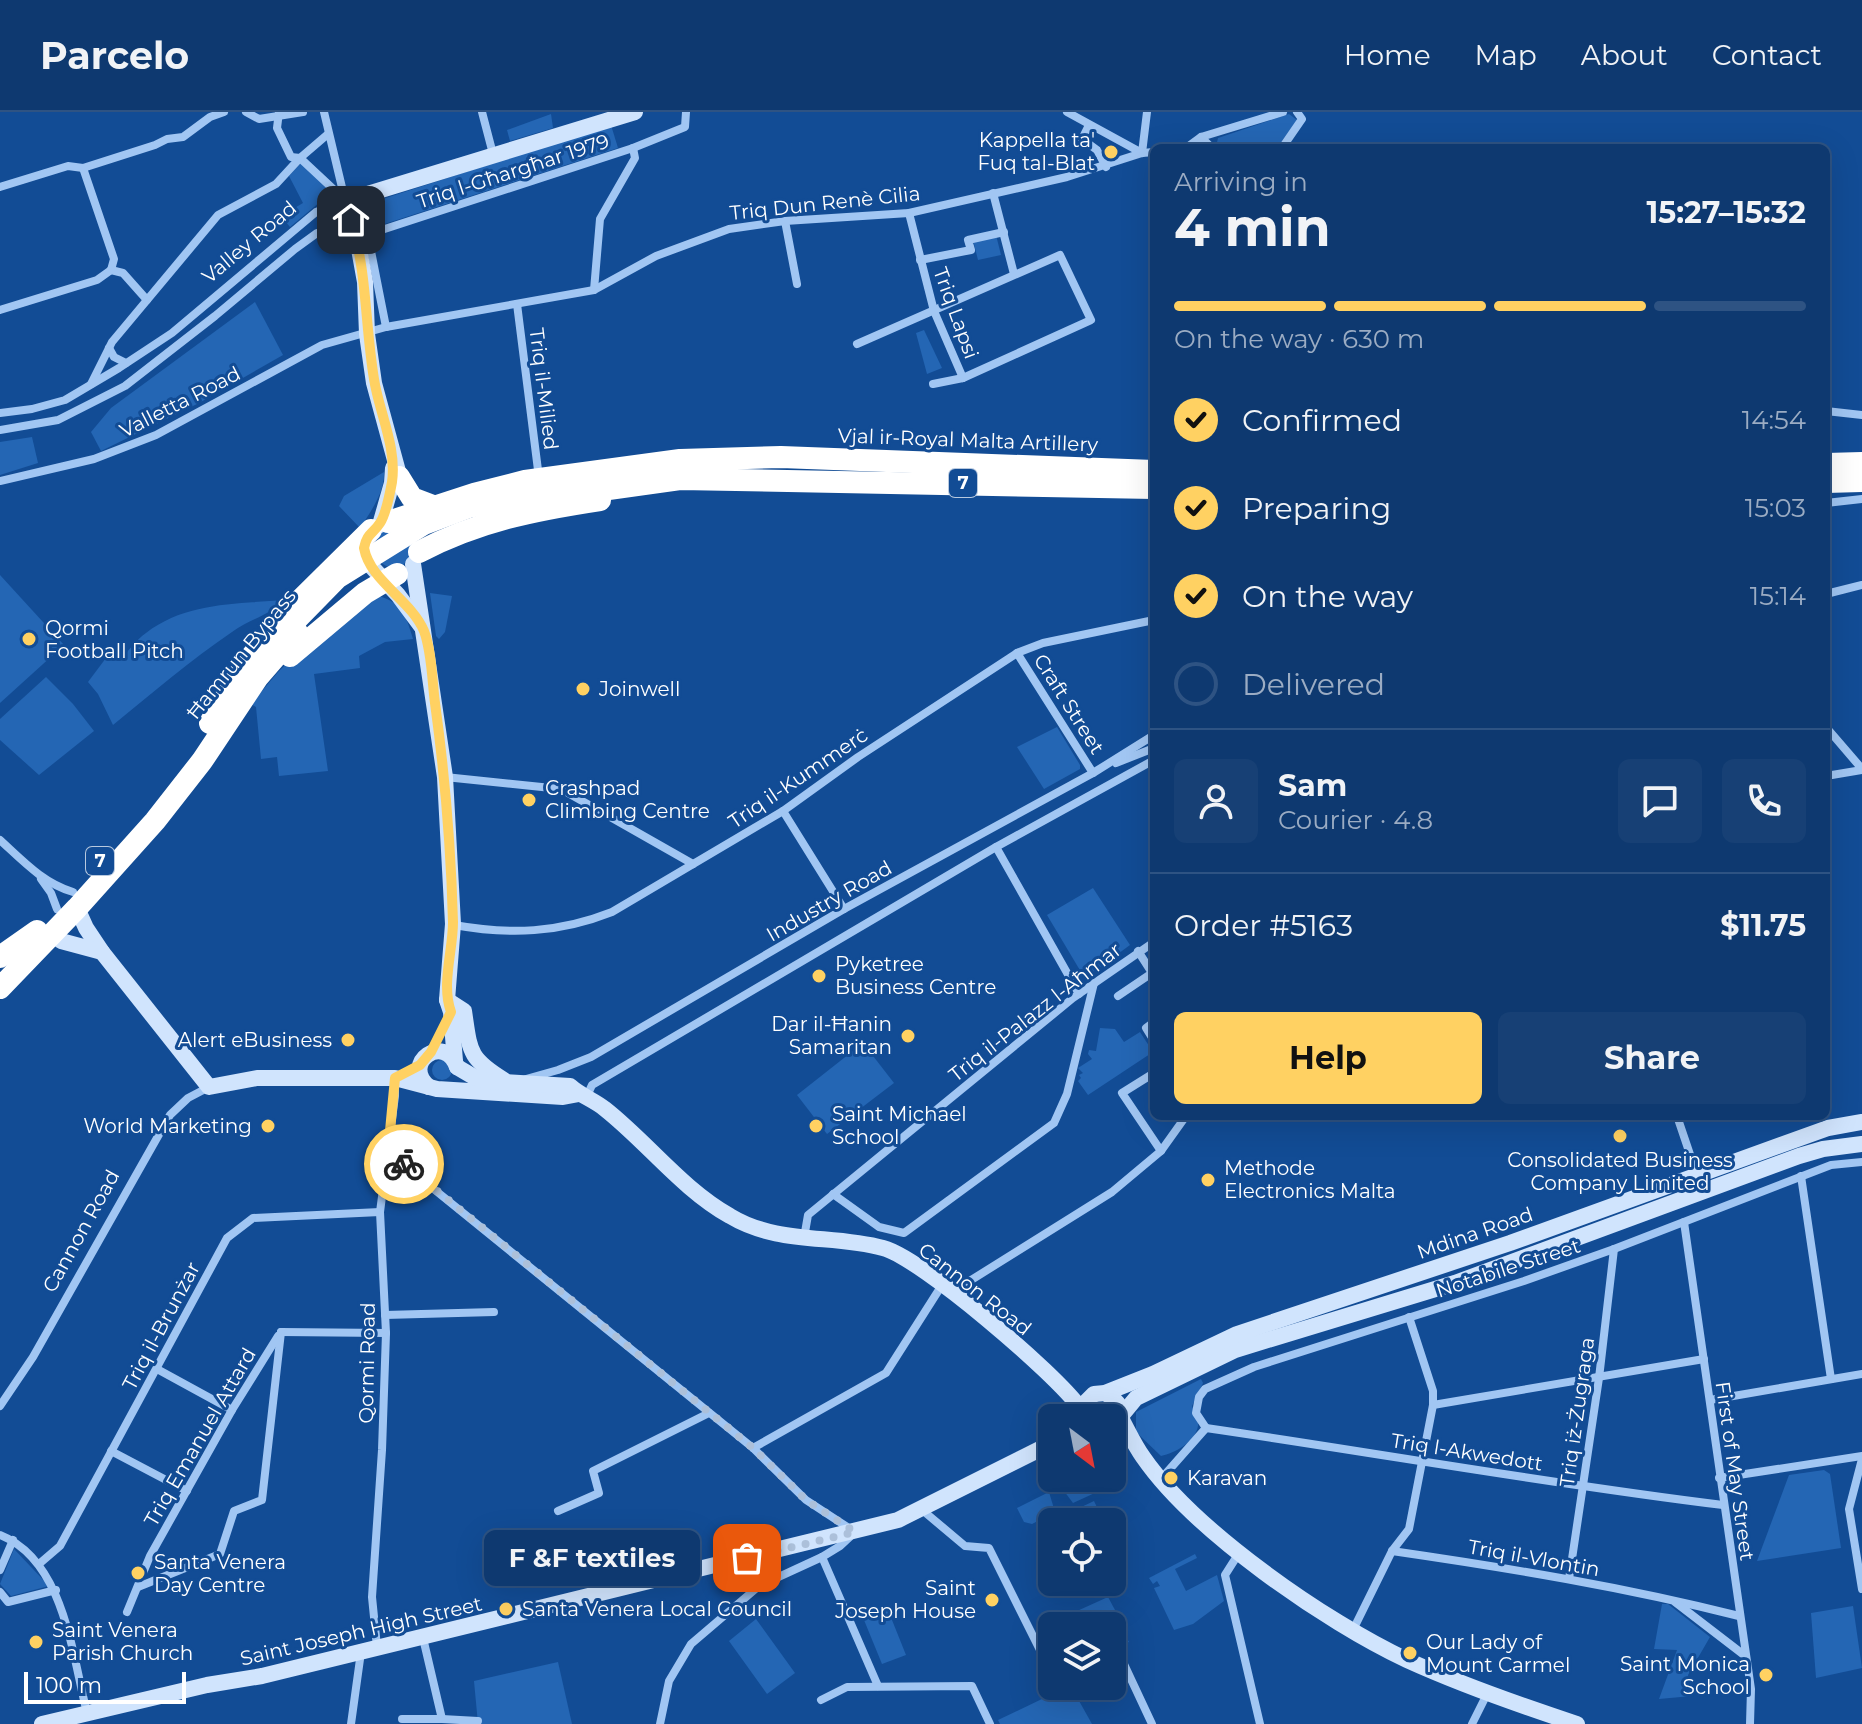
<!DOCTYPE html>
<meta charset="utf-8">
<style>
body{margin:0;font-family:Montserrat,sans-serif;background:#174075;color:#f1f3f6;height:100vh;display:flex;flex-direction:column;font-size:30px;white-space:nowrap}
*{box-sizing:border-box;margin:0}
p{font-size:26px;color:#9bacc3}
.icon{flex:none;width:44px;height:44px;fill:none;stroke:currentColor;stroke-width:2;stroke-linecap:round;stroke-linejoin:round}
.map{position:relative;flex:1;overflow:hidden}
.drawer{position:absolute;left:1150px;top:32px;width:680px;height:976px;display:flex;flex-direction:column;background:#0e3970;border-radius:12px;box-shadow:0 8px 32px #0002,0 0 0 2px #2e5383}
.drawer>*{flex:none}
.needle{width:52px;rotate:148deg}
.tools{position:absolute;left:1038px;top:1292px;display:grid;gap:16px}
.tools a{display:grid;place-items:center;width:88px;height:88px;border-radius:12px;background:#0e3970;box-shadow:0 8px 32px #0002,0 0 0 2px #2e5383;font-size:40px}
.scale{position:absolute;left:24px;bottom:20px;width:162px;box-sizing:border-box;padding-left:8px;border:4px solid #fff;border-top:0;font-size:22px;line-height:28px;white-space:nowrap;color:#fff;-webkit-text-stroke:6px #124c95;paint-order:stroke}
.pin{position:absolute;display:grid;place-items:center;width:68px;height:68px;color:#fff;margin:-34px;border-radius:16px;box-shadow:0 4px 12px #0006}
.courier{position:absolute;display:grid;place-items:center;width:80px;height:80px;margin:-40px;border:6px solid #ffd162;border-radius:50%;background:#fff;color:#222;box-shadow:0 2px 10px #0007}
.bubble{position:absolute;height:56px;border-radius:12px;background:#0e3970;box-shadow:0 8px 32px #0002,0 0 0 2px #2e5383;font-size:26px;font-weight:700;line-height:56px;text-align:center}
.overview em{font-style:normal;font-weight:700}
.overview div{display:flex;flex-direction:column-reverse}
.overview{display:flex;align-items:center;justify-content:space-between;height:136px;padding:0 24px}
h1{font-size:52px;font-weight:700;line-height:60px}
.bar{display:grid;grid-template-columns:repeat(4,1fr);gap:12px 8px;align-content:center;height:96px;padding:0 24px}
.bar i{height:10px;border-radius:6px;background:#2e5383}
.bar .current{background:#ffd162}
.bar p{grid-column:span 4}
.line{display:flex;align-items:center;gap:20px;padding:0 24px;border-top:2px solid #2e5383}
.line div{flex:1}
.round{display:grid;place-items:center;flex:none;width:84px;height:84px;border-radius:12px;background:#174075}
ol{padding:0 24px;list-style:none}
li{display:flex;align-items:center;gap:24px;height:88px}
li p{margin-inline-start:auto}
li .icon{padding:8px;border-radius:50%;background:#ffd162;color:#111;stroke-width:4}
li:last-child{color:#9bacc3}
li i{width:44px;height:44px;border:4px solid #2e5383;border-radius:50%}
.primary-button{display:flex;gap:16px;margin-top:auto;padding:16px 24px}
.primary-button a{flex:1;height:92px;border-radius:12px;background:#ffd162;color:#111;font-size:32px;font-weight:700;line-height:92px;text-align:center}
.primary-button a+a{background:#174075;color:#f1f3f6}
header{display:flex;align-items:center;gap:48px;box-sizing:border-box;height:112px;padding:0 40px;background:#0e3970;border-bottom:2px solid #2e5383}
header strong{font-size:38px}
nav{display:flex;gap:44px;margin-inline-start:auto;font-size:28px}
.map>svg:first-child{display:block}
.green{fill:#2466b4}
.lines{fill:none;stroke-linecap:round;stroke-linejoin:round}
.street{stroke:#a1c6f3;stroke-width:8}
.secondary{stroke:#d0e4fd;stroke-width:16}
.highway{stroke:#fff;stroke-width:22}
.highway-bridge{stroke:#fff;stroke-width:22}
.done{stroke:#acc0da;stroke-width:8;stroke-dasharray:0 14.4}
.route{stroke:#ffd162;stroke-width:10}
.poi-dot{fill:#ffd162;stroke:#124c95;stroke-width:3}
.labels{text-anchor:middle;stroke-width:6;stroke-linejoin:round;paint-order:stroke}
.shield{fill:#124c95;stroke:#b8c9df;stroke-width:2}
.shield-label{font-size:18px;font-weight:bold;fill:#fff}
.poi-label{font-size:20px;fill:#fff;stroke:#124c95;text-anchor:start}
.street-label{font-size:20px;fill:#fff;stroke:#124c95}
</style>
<header>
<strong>Parcelo</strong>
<nav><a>Home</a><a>Map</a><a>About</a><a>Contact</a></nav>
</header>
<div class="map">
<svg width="1862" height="1612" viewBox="0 0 1862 1612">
<rect width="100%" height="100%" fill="#124c95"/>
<g class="green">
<polygon points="551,2 553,16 510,29 507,18"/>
<polygon points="1289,2 1297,8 1277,36 1216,35 1218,26"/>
<polygon points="611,13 618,36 363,119 355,96"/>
<polygon points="301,51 332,80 290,115 281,104 303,91 289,64"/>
<polygon points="996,123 1001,143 978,148 973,128"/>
<polygon points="255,190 283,243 199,291 101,339 91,320 111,296"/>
<polygon points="924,218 942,256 927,262 916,221"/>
<polygon points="32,325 38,351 0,363 0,330"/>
<path d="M384 360C385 380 371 399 360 416L339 394 344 384Z"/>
<path d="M390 416 414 432C408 452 398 466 378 448 373 433 374 423 390 416Z"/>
<polygon points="0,463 64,533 0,591"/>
<polygon points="430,481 452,484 445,520 439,527 436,524"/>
<path d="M375 483C401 489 406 503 413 527L385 530 359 544 360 556 314 562 328 659 279 664 277 645 261 647 256 595 251 592 278 560 310 529Z"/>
<path d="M285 488C272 502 248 508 232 520 191 548 152 581 113 613L98 582 88 570 106 546 120 549C128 539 136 528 146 521 186 490 237 492 285 488Z"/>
<polygon points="46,565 73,592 94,619 39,663 0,628 0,607"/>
<polygon points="1057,615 1080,653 1080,657 1044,677 1017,635"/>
<polygon points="1093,776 1130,833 1092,861 1081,860 1047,803"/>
<polygon points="1100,916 1115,917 1124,930 1140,920 1153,940 1088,983 1078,969 1081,966 1079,963 1083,961 1078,956 1092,947 1088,942 1089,938 1096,939"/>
<polygon points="863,931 894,971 827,1022 797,983"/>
<circle cx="442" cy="958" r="10"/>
<path d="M1201 1267 1203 1271 1192 1294C1194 1300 1199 1308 1198 1314 1195 1330 1175 1341 1161 1344L1136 1320V1300Z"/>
<polygon points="1099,1291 1108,1293 1114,1300 1112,1314 1112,1306 1086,1306 1087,1299"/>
<polygon points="1824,1358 1830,1362 1841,1436 1757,1449 1789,1363"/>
<polygon points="1079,1366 1096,1366 1099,1373 1097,1380 1073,1391 1061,1375"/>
<polygon points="1049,1380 1055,1400 1032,1412 1024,1410 1017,1396"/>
<polygon points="1094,1389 1104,1410 1052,1410 1052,1442 1039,1415"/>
<polygon points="14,1437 49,1474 11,1484 0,1472"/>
<polygon points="1195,1442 1197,1446 1175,1457 1186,1479 1217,1463 1224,1489 1193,1512 1174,1518 1154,1476 1160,1474 1157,1469 1153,1472 1149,1466"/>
<polygon points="1108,1485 1128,1522 1125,1523 1129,1530 1112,1536 1112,1514 1085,1514 1077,1499"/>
<polygon points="1662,1492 1668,1492 1710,1525 1688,1563 1692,1584 1659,1587 1677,1538 1654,1537"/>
<polygon points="1853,1494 1862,1556 1816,1566 1811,1501"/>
<polygon points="888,1498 906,1543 882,1552 864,1508"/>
<polygon points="756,1507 795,1561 767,1582 729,1529"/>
<polygon points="558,1550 572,1612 478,1612 474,1569"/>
<polygon points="1069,1574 1075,1574 1078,1587 1092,1612 1000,1612 998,1608"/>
</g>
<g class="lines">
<g class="street">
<polyline points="246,0 259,7 303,0"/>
<polyline points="279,0 277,16 291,45 300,46 345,88"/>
<polyline points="324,0 345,88"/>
<polyline points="482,0 493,42"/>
<polyline points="1067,0 1142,41 1147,0"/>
<polyline points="1089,13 1082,27 1097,38 1106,55"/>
<polyline points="1201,25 1212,36"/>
<polyline points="1186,36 1201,25 1283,0"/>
<polyline points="1282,36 1302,7 1297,0"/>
<polyline points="83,56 114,147 111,158"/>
<polyline points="0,75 68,54 83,56 155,33 167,27 183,25 210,5 224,0"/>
<polyline points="993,81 1014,162"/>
<polyline points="909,101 934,199 963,266"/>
<polyline points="785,109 797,172"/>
<polyline points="368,124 386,215"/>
<polyline points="357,126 633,36 685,15 686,0"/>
<polyline points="920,148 971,138 968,128 1004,120"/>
<polyline points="111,158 123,161 147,188"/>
<polyline points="594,178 600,107 635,46 633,36"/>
<polyline points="517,192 539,366"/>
<polyline points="0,198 97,168 111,158"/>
<polyline points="857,232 1060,143 1091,208 963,266 933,272"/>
<polyline points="109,236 114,245 126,251"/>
<polyline points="91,272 112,230 218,103 276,72 300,46 328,22"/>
<polyline points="1826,299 1862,303"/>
<polyline points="0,301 32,297 65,288 119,256 172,221 316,100 345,89"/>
<polyline points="0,318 58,308 125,274 215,204 295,137 317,121 334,116"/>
<polyline points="0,369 94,347 156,323 322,233 386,215 594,178 656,144 729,117 785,109 909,101 1067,65 1142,41 1154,40"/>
<polyline points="1826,391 1862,387"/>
<polyline points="1826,482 1862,473"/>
<polyline points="1017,541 1093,661"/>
<polyline points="1826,615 1862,657"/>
<polyline points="1116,651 1154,636"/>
<polyline points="1826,664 1862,658"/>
<polyline points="445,665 561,677 693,752"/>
<polyline points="783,699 844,797"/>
<path d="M0 728C23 749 43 771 73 780"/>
<polyline points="996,735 1079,882"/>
<polyline points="41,767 51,781 57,797"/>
<path d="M454 813C510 823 559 821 612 800L783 699 858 645 1017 541 1043 531 1154 508"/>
<polyline points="1138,839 1154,864"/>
<polyline points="1118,884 1152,861"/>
<polyline points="1154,910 1146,916 1154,929"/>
<polyline points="1154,961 1122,981 1161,1039"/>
<polyline points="526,967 558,958 591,945 844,797 1093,661 1154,623"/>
<polyline points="586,986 592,973 996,735 1154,648"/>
<polyline points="1677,1004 1697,1063"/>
<polyline points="388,1040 753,1336 806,1388 855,1420 840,1434 822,1445 759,1474 691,1532 669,1569 660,1612"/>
<polyline points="1801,1064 1831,1267"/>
<polyline points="833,1082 879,1115 904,1121 1054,1011 1067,982 1094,871"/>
<polyline points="1684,1110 1751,1577 1750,1612"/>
<polyline points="804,1126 808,1103 1073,886 1154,830"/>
<polyline points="952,1180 1112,1080 1161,1039 1186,1004"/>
<polyline points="385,1203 494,1200"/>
<polyline points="281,1220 386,1221"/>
<polyline points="157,1257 232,1298"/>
<polyline points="1710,1288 1862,1262"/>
<polyline points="1433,1293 1704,1247"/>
<polyline points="0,1294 33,1245 170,1003 188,986 209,975"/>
<polyline points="1206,1316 1196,1301 1199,1285 1205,1277 1254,1255 1524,1169 1614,1137 1831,1053 1862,1050"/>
<path d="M1206 1316C1378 1341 1550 1372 1723 1393"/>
<polyline points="753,1336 886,1261 942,1173"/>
<polyline points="111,1339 187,1379"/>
<polyline points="1862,1347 1849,1397 1862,1477"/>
<polyline points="1719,1366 1862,1344"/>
<polyline points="1161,1367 1206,1316"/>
<polyline points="921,1397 965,1434 989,1436 1052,1562"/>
<polyline points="558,1399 599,1381 593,1359 709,1301"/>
<path d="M0 1423C64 1448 72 1542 87 1601"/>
<path d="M1392 1439C1509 1456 1624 1475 1739 1504"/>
<polyline points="1239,1441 1225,1463 1260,1612"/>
<polyline points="822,1445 878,1574"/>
<polyline points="39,1452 60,1434 227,1126 253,1106 380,1100"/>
<polyline points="0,1458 13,1428"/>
<polyline points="1569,1467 1599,1266 1614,1137"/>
<polyline points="138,1475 220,1442 234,1399 262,1388 281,1220"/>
<polyline points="0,1480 8,1490 56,1478"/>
<polyline points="1675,1490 1744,1543"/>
<polyline points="127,1500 150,1444 232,1298 278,1224"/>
<polyline points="1353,1518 1392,1439 1409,1417 1433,1293 1433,1279 1409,1205"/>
<polyline points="377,1535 372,1485 382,1338 386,1221 380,1100 395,984 395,967"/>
<polyline points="1112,1554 1123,1550 1152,1612"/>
<polyline points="821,1588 847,1575 972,1574 990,1612"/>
<polyline points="402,1607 442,1607 423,1526"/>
<polyline points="442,1607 478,1609"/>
<polyline points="351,1612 361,1540"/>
<polyline points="1472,1612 1487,1582"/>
</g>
<g class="secondary">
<polyline points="402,374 374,271 367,222 365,170 357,126 345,89 635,0"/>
<polyline points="380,413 392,371 393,356"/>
<polyline points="413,452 445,665 453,812 447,888 451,900 455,949"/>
<polyline points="371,454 398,483 421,514"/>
<polyline points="77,796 86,816 102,840 209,975 257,966 395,966 437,977 563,985 579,982"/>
<polyline points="61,829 102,840"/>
<path d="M447 888 464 899C470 939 468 946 504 968"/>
<path d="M457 955 474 965 485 969 570 974C581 984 594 988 605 997 648 1031 682 1077 730 1104 778 1133 832 1122 883 1136 921 1146 1056 1262 1080 1296"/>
<path d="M429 975C400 951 445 920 457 955"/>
<path d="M1105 1281C1125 1293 1127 1304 1112 1322"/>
<polyline points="1122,1303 1136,1286 1235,1238 1455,1171 1799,1044 1823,1037 1862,1032"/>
<polyline points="1078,1306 1080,1296 1094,1282 1105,1281 1153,1262 1237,1222 1510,1131 1828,1016 1862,1010"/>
<path d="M1122 1308C1129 1321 1135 1334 1143 1345 1194 1419 1326 1510 1407 1548 1462 1573 1519 1593 1577 1612"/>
<polyline points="42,1612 207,1573 262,1564 898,1408 1052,1331"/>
</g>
<g class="highway">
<polyline points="1826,352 1862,351"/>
<polyline points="399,365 412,386 433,394"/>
<polyline points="1826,370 1862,369"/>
<polyline points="580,381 680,367 1154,376"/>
<polyline points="388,410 474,382 525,369 680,348 781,345 1154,359"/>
<path d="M419 440C478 409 534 398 600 388"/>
<polyline points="290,544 365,481 397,462"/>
<polyline points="210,611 244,554 282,506 371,418"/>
<polyline points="0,845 37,819"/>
<polyline points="0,876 77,796 155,709 202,649 258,565 297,520"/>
</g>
<polyline class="highway-bridge" points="291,513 337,466 424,412 469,395 577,373"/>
</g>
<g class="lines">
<polyline class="done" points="404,1052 753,1336 806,1388 855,1420 747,1446"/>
<path class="route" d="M351 108C367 159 365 213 374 267 379 300 397 335 392 370 390 381 386 402 380 411 373 422 367 421 364 436 370 469 411 488 424 519 432 540 432 569 435 591 445 664 451 736 453 810 453 839 441 872 451 900L431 940 420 953 395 966 388 1040 404 1052"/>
</g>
<g class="poi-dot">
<circle cx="1111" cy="40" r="8"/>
<circle cx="29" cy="527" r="8"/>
<circle cx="583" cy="577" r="8"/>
<circle cx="529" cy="688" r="8"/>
<circle cx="819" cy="864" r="8"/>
<circle cx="908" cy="924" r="8"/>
<circle cx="348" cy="928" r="8"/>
<circle cx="268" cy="1014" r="8"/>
<circle cx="816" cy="1014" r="8"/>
<circle cx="1620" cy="1024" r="8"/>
<circle cx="1208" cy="1068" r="8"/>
<circle cx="1171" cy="1366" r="8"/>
<circle cx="138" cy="1461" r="8"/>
<circle cx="992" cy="1488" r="8"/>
<circle cx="506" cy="1497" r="8"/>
<circle cx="36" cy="1530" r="8"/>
<circle cx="1410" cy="1541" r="8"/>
<circle cx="1766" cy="1563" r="8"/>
</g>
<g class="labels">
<g class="shield">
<rect x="949" y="357" width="28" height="28" rx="6"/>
<rect x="86" y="735" width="28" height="28" rx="6"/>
</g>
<g class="shield-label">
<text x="963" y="377">7</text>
<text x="100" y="755">7</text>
</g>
<g class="poi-label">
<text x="1095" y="35" text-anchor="end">Kappella ta'<tspan x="1095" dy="23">Fuq tal-Blat</tspan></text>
<text x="45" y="523">Qormi<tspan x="45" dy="23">Football Pitch</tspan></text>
<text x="599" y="584">Joinwell</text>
<text x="545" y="683">Crashpad<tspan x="545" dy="23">Climbing Centre</tspan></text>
<text x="835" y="859">Pyketree<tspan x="835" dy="23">Business Centre</tspan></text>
<text x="892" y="919" text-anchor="end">Dar il-Ħanin<tspan x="892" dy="23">Samaritan</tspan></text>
<text x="332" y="935" text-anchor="end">Alert eBusiness</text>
<text x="832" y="1009">Saint Michael<tspan x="832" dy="23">School</tspan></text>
<text x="252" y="1021" text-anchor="end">World Marketing</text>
<text x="1620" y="1055" text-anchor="middle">Consolidated Business<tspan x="1620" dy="23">Company Limited</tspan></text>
<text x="1224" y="1063">Methode<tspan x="1224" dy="23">Electronics Malta</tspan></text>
<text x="1187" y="1373">Karavan</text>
<text x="154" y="1457">Santa Venera<tspan x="154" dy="23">Day Centre</tspan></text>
<text x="976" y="1483" text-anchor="end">Saint<tspan x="976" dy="23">Joseph House</tspan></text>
<text x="522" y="1504">Santa Venera Local Council</text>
<text x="52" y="1525">Saint Venera<tspan x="52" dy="23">Parish Church</tspan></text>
<text x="1426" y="1537">Our Lady of<tspan x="1426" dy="23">Mount Carmel</tspan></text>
<text x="1750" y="1559" text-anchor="end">Saint Monica<tspan x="1750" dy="23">School</tspan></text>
</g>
<g class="street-label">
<text transform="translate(513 59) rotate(-18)" y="7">Triq l-Għargħar 1979</text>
<text transform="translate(825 91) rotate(-6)" y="7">Triq Dun Renè Cilia</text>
<text transform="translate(249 130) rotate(-40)" y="7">Valley Road</text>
<text transform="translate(956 201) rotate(70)" y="7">Triq Lapsi</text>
<text transform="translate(544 277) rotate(83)" y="7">Triq il-Milied</text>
<text transform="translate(180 290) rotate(-27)" y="7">Valletta Road</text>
<text transform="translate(968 328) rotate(2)" y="7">Vjal ir-Royal Malta Artillery</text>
<text transform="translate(241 542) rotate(-51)" y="7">Ħamrun Bypass</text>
<text transform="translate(1069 592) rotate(58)" y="7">Craft Street</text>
<text transform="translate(798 666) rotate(-34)" y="7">Triq il-Kummerċ</text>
<text transform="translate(829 789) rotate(-30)" y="7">Industry Road</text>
<text transform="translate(1035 900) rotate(-38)" y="7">Triq il-Palazz l-Aħmar</text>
<text transform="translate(81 1119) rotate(-61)" y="7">Cannon Road</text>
<text transform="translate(1475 1121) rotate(-19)" y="7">Mdina Road</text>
<text transform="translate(1508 1156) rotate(-18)" y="7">Notabile Street</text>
<text transform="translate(975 1177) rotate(38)" y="7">Cannon Road</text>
<text transform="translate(161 1214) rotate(-62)" y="7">Triq il-Brunżar</text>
<text transform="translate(367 1251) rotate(-89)" y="7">Qormi Road</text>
<text transform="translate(1577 1300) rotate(-82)" y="7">Triq iż-Żugraga</text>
<text transform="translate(200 1325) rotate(-60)" y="7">Triq Emanuel Attard</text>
<text transform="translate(1467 1340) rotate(9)" y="7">Triq l-Akwedott</text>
<text transform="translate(1735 1359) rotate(82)" y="7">First of May Street</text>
<text transform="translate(1534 1446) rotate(10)" y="7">Triq il-Vlontin</text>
<text transform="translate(361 1519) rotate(-13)" y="7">Saint Joseph High Street</text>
</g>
</g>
</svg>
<div class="tools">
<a><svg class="needle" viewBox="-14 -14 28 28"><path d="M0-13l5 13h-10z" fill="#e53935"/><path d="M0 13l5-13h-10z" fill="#9bacc3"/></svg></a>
<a><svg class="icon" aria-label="locate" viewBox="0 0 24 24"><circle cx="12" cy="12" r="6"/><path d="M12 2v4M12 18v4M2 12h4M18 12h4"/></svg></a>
<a><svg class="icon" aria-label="layers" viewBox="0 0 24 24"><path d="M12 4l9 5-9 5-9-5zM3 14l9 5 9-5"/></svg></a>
</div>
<div class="scale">100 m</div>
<div class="pin" style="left:747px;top:1446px;background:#ea580c"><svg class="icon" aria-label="bag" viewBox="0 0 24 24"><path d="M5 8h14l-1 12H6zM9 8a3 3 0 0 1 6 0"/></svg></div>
<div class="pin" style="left:351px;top:108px;background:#1f2937"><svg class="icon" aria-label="home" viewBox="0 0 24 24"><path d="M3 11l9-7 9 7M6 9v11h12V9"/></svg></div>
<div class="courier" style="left:404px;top:1052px"><svg class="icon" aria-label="bike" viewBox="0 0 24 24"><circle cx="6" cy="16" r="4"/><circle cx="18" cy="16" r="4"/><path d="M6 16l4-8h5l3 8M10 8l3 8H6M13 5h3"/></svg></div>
<div class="bubble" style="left:484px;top:1418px;width:216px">F &amp;F textiles</div>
<section class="drawer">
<div class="overview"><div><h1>4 min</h1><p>Arriving in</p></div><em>15:27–15:32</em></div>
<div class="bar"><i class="current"></i><i class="current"></i><i class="current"></i><i></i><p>On the way · 630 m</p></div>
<ol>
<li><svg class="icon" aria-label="check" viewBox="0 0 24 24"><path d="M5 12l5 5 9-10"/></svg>Confirmed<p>14:54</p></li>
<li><svg class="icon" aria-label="check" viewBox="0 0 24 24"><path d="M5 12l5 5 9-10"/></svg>Preparing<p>15:03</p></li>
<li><svg class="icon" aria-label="check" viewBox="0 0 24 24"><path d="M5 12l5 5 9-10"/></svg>On the way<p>15:14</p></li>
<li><i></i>Delivered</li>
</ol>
<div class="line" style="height:144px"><a class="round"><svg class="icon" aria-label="person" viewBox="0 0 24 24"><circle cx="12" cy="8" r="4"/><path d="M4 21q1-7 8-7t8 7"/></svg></a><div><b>Sam</b><p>Courier · 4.8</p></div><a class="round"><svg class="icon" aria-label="chat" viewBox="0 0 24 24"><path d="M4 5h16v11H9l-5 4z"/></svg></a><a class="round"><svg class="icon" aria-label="phone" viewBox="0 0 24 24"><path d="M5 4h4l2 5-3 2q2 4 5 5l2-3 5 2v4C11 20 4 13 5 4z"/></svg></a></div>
<div class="line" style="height:104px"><div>Order #5163</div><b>$11.75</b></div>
<div class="primary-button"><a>Help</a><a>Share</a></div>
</section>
</div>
